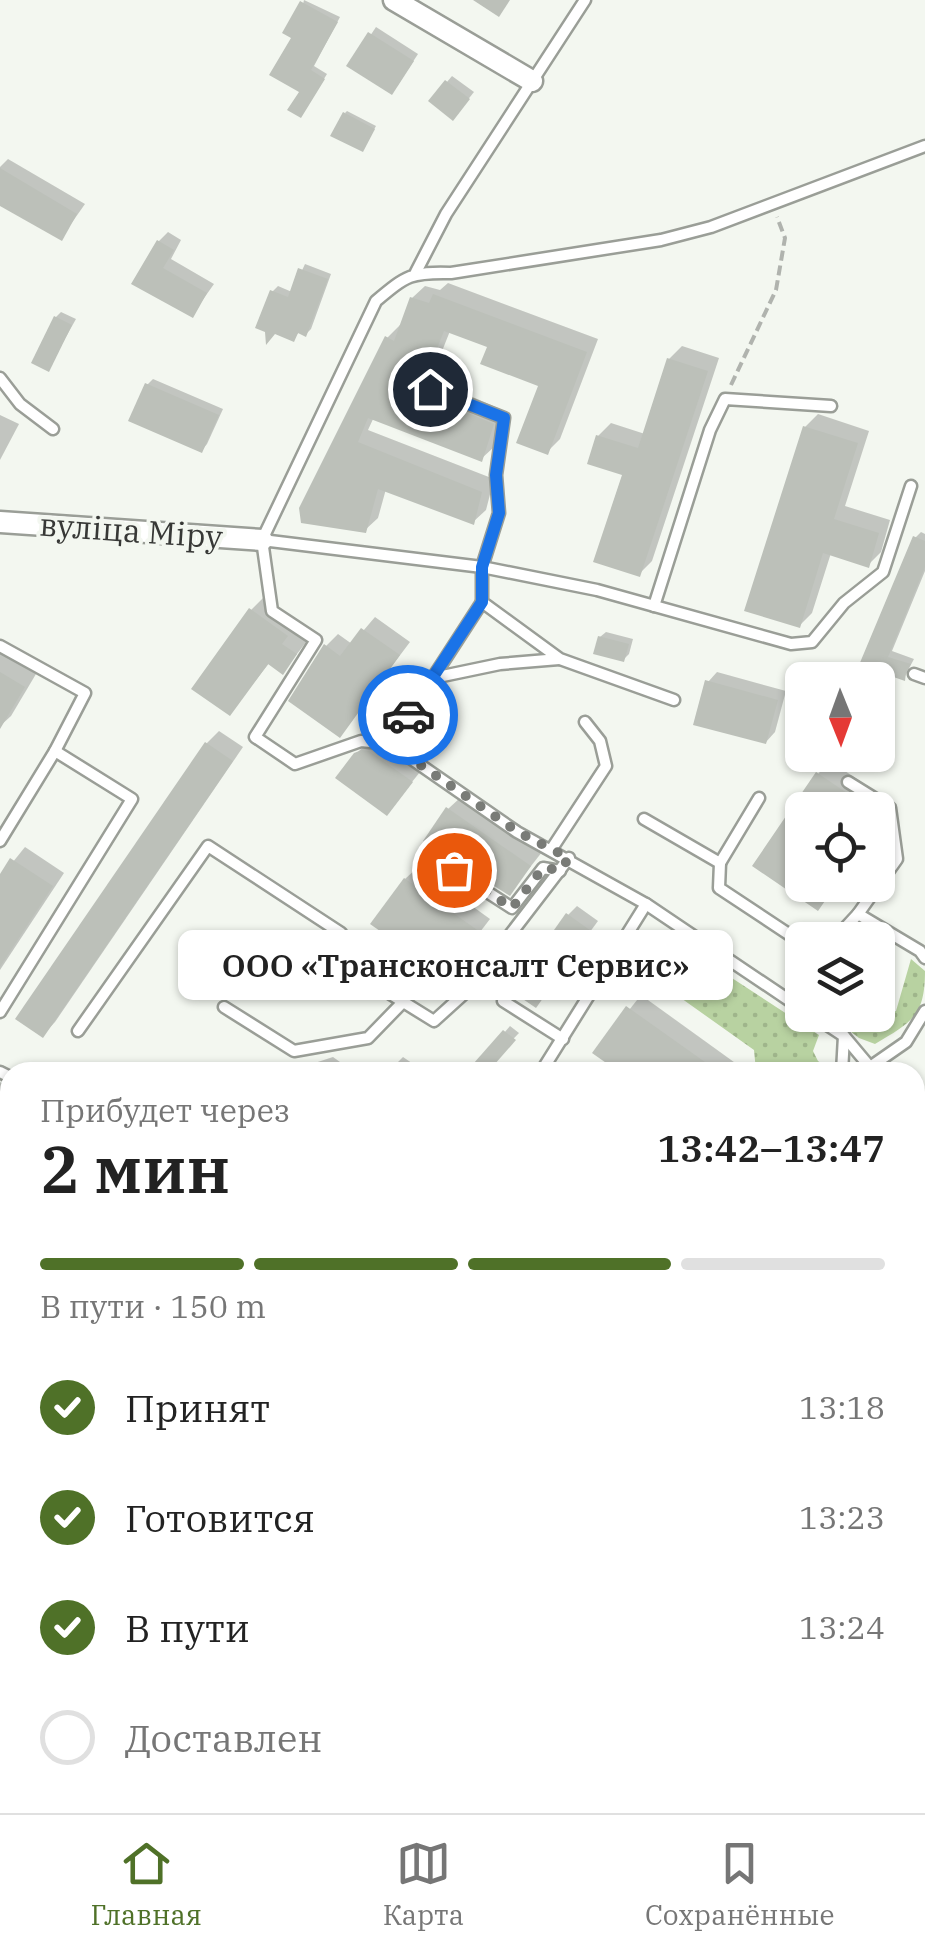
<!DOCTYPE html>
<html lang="ru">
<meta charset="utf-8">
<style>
body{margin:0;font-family:"IBM Plex Serif",serif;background:#f6f6f6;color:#222;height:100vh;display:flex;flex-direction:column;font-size:38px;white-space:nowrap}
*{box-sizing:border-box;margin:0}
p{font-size:32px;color:#767676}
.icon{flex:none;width:55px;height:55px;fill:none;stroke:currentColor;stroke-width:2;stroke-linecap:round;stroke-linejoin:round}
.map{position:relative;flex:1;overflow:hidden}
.panel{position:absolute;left:0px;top:1062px;width:925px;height:752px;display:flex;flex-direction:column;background:#fff;border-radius:30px 30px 0 0;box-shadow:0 2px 8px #0004}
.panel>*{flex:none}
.needle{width:65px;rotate:179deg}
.tools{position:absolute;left:785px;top:662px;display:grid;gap:20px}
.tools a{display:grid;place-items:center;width:110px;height:110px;border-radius:15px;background:#fff;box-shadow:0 2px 8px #0004;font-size:50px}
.pin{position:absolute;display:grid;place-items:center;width:85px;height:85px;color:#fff;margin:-42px;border:5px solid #fff;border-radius:50%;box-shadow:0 2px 10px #0007}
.courier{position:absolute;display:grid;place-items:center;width:100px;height:100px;margin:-50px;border:8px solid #1a73e8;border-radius:50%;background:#fff;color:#222;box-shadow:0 2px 12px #0007}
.bubble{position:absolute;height:70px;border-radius:15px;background:#fff;box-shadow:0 2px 8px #0004;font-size:32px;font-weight:600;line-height:70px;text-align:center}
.headline em{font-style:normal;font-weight:600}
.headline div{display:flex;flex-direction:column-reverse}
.headline{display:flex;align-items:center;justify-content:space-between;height:170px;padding:0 40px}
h1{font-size:65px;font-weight:600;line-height:75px}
.bar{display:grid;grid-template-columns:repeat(4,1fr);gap:15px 10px;align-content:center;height:120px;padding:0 40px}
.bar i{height:12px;border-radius:8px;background:#e0e0e0}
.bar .selected{background:#4f7128}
.bar p{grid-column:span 4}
ol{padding:0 40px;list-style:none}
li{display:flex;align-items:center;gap:30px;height:110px}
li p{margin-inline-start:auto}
li .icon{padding:10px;border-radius:50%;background:#4f7128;color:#fff;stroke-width:4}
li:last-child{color:#767676}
li i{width:55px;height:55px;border:5px solid #e0e0e0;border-radius:50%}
.tabs{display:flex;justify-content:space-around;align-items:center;height:140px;border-top:2px solid #e0e0e0;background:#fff;font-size:28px;color:#767676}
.tabs a{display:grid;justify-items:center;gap:5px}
.tabs .selected{color:#4f7128}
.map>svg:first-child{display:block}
.grass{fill:url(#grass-dots)}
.shadow{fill:#0003}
.building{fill:#bcc0b9}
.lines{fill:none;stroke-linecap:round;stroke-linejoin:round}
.service-casing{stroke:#9a9e97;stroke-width:15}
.minor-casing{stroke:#9a9e97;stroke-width:25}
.path{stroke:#b0b3ae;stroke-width:4;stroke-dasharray:10 5;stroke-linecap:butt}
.service{stroke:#fff;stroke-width:10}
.minor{stroke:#fff;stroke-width:20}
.done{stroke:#797b77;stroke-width:10;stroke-dasharray:0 18}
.route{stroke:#1a73e8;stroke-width:12}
.labels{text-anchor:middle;stroke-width:8;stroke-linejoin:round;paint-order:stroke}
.street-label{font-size:32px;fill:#373836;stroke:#f3f7f0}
</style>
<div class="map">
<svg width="925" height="1813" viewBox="0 0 925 1813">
<defs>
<pattern id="grass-dots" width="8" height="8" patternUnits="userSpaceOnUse" patternTransform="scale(2.5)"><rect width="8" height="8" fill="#b8d2a1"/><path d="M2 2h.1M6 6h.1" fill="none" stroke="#9fb58b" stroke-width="1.8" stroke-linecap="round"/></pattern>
</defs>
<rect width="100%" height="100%" fill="#f3f7f0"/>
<g class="grass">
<polygon points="660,941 686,948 819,1035 813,1051 818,1061 834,1072 756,1071 754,1050 633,964"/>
<path d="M911 959 925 971C925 1016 912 1022 875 1044L859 1038 829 1015H878V1005L888 1013 896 1011Z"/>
<polygon points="915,1479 925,1486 925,1569 915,1582"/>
</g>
<g class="shadow">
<polygon points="304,0 340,17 314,66 327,74 304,111 295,37"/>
<polygon points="376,27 418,54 397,86 350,66"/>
<polygon points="452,76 474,92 458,112 431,101"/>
<polygon points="347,111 376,126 364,147 345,113"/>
<polygon points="8,159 85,204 61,238 0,203 0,167"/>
<polygon points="168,232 181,240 171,259 214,284 192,315 135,283 159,241"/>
<polygon points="305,264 331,274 311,329 306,334 300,331 293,339 258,327 273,291 278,286 292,292"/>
<polygon points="448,283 598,339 560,439 547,452 541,385 490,346 450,331 431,379 505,411 494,447 481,459 374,417 368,430 494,479 486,510 473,522 386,489 378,518 365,530 303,521 387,338 400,325 402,326 412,298 425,286 440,290"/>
<polygon points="61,312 76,319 48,369 56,317"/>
<polygon points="682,346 719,358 652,561 639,574 625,474 598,436 611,423 645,434 669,359"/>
<polygon points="153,379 223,409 207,444 202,450 147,385"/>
<polygon points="818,414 869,431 845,506 890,520 881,552 868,565 831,553 812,613 799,626 805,427"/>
<polygon points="0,415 19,424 0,460"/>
<polygon points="921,532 925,534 925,571 892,651 914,659 904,678 862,664 916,537"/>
<polygon points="263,598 298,623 292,631 307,641 283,672 270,662 230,713 251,610"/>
<polygon points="375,617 410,642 340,735 326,646 338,634 352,644"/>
<polygon points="606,632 633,639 629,654 623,660 600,637"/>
<polygon points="0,652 36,674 11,716 0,726"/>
<polygon points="717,672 786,691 775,732 766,742 708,682"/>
<polygon points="219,731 243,747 55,1022 43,1035 207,743"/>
<polygon points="379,742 420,772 387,813 356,754 366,744"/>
<polygon points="830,761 893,803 878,826 878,810 802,810 802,885 837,885 818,908 755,866 818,774"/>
<polygon points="461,797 542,852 510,893 448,809"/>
<polygon points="25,847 64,873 0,970 0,878"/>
<polygon points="418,867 490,919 447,975 405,879"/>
<polygon points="577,906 598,921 536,1005 568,915"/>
<polygon points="641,995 745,1070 743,1072 623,1072 595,1053"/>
<polygon points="510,1026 519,1033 482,1072 475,1067"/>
<polygon points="333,1057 354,1072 287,1072"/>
<polygon points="403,1057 425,1072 388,1072"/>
<polygon points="0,1082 10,1089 10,1173 0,1166"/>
<polygon points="925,1184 925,1315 915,1307 915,1195"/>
<polygon points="0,1203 10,1210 10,1240 0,1254"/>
<polygon points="10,1310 10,1415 0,1409 0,1326"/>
<polygon points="915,1346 925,1354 925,1455 915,1448"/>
<polygon points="0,1482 10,1488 8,1597 0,1591"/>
<polygon points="10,1637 10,1710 0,1725 0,1650"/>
<polygon points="12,1805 115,1805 126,1813 22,1813"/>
<polygon points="534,1805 573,1805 585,1813 531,1813"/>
<polygon points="603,1805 626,1805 620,1813"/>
<polygon points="665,1805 690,1805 685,1813 660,1813"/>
</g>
<g class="building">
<polygon points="473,0 510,0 499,17"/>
<polygon points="300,1 338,22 311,70 325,79 301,118 287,110 299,92 269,75 291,38 282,33"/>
<polygon points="368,32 414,61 392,95 346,66"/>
<polygon points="445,80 470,99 453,121 428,101"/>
<polygon points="343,112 375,129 363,152 330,136"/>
<polygon points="0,168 77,214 62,241 0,206"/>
<polygon points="157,240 174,250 163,268 207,293 193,318 131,284"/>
<polygon points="298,268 328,279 306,337 298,333 294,342 275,334 266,345 265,332 255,328 270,290 288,297"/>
<polygon points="433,294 587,352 548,455 516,443 538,386 480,364 487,347 444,331 420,392 494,424 482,462 368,418 358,442 482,492 474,525 378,489 366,533 301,523 299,508 385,336 394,341 410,297 429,303"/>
<polygon points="54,316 72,325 49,372 31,363"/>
<polygon points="667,358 708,371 640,577 593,562 622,475 587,464 596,435 638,448"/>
<polygon points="145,383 219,415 202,453 128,421"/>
<polygon points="803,426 858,443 834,519 879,533 869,568 823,553 800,628 744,611"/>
<polygon points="913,536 925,541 925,567 888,657 911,664 906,672 905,681 859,665"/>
<polygon points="249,608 288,636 282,644 297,654 283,675 268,664 230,716 191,689"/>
<polygon points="361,628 400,655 340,738 288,701 324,644 340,656"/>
<polygon points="598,636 629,644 624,662 593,654"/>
<polygon points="0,672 25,687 0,729"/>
<polygon points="705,680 778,700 766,744 693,725"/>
<polygon points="205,742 233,761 43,1038 15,1019"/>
<polygon points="362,750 369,751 413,782 387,816 335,778 354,753"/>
<polygon points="816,772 872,810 802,810 802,885 836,885 818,911 752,866"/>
<polygon points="446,807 531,866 510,896 423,841"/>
<polygon points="10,858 53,886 0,967 0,874"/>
<polygon points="404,878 480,932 447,978 370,924"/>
<polygon points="566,913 591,931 536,1008 511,991"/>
<polygon points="626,1006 719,1072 619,1072 592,1053"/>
<polygon points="503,1030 516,1040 488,1072 466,1072"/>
</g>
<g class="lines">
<g class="service-casing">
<g id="service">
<polyline points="416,272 446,214 585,0"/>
<polyline points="0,378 20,404 53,429"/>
<polyline points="430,389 504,418 496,475 499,513 482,567 482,602 560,659 674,700"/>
<polyline points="262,540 482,567 597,590 791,644 812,642 844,603 883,572 911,486"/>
<polyline points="654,606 710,430 725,399 831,406"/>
<polyline points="0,646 85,693 55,751"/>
<polyline points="914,674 925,678"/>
<polyline points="433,678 500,664 559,659"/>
<polyline points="390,744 482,602"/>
<polyline points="848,782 890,808 897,859 858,914"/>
<polyline points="644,819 720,863 719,888 802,943"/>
<polyline points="0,841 55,751 132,799 0,1012"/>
<polyline points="551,850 606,766 600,741 585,722"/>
<polyline points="425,852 512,908 543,868 560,871"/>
<polyline points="720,863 759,798"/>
<polyline points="834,940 858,914 920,951 925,958"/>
<polyline points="503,1001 563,1039"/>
<polyline points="224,1007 294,1051 368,1038 403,1002"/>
<path d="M802 1009 646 904 517 832 390 744 361 741 295 764 255 737 316 640 272 611 262 540 376 301C407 275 411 272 451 273L661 240 711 227 925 146"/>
<polyline points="812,1015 844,1036 870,1067 906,1042 925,1011"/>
<polyline points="78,1031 208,846 341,933 347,967 434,1021 466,992 569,858"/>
<polyline points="0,1072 10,1077"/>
<polyline points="541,1072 646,904"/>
<polyline points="842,1072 844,1036"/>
<polyline points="915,1127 925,1134"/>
<polyline points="0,1191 10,1198"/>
<polyline points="0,1279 10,1273"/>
<polyline points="915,1332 925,1339"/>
<polyline points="0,1463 10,1469"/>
<polyline points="915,1466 925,1475"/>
<polyline points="915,1605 925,1591"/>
<polyline points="0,1764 10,1751"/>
<polyline points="120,1805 132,1813"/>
<polyline points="450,1805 461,1813"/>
<polyline points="578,1805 592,1813"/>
<polyline points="190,1813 198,1808"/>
<polyline points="304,1813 309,1805"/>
<polyline points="518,1813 523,1805"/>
<polyline points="632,1813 638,1805"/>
<polyline points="757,1813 763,1805"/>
</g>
</g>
<g class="minor-casing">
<g id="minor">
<polyline points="394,0 532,81"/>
<polyline points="0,522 262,540"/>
</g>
</g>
<polyline class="path" points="731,385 776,290 785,238 777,217"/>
<use href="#service" class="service"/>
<use href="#minor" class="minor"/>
</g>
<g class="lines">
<polyline class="done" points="408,715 390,744 518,832 569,858 560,870 543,868 512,908 454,870"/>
<polyline class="route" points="408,715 482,602 482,567 499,513 496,475 504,418 430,389"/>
</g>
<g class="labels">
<g class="street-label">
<text transform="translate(131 531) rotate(4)" y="11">вуліца Міру</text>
</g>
</g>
</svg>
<div class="tools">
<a><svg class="needle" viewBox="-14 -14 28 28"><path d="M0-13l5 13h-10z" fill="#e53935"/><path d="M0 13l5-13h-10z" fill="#767676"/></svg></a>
<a><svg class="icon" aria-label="locate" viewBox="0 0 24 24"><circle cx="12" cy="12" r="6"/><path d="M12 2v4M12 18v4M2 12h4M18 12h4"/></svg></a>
<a><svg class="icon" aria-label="layers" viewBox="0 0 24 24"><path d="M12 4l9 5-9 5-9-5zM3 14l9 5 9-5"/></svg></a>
</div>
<div class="pin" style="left:454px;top:870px;background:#ea580c"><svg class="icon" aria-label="bag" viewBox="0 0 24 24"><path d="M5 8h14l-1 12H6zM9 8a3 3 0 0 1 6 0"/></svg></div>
<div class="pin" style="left:430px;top:389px;background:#1f2937"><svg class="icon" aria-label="home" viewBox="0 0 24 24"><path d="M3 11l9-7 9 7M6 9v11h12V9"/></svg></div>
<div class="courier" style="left:408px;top:715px"><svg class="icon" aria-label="car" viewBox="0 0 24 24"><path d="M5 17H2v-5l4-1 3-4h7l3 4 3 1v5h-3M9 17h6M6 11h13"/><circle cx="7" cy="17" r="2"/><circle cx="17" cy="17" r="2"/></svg></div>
<div class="bubble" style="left:178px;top:930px;width:555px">ООО «Трансконсалт Сервис»</div>
<section class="panel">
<div class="headline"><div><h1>2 мин</h1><p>Прибудет через</p></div><em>13:42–13:47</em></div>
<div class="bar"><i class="selected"></i><i class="selected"></i><i class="selected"></i><i></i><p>В пути · 150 m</p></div>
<ol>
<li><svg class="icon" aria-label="check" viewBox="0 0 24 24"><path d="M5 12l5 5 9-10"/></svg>Принят<p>13:18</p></li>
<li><svg class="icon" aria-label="check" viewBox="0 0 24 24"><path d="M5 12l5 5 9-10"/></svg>Готовится<p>13:23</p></li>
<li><svg class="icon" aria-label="check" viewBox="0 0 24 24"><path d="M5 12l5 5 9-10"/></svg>В пути<p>13:24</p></li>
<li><i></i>Доставлен</li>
</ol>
</section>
</div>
<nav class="tabs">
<a class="selected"><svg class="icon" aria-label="home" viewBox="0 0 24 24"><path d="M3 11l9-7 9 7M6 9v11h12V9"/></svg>Главная</a>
<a><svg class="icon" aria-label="map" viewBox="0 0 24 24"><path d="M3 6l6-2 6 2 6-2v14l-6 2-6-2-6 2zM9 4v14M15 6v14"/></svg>Карта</a>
<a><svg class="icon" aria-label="saved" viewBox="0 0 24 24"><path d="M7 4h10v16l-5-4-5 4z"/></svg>Сохранённые</a>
</nav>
